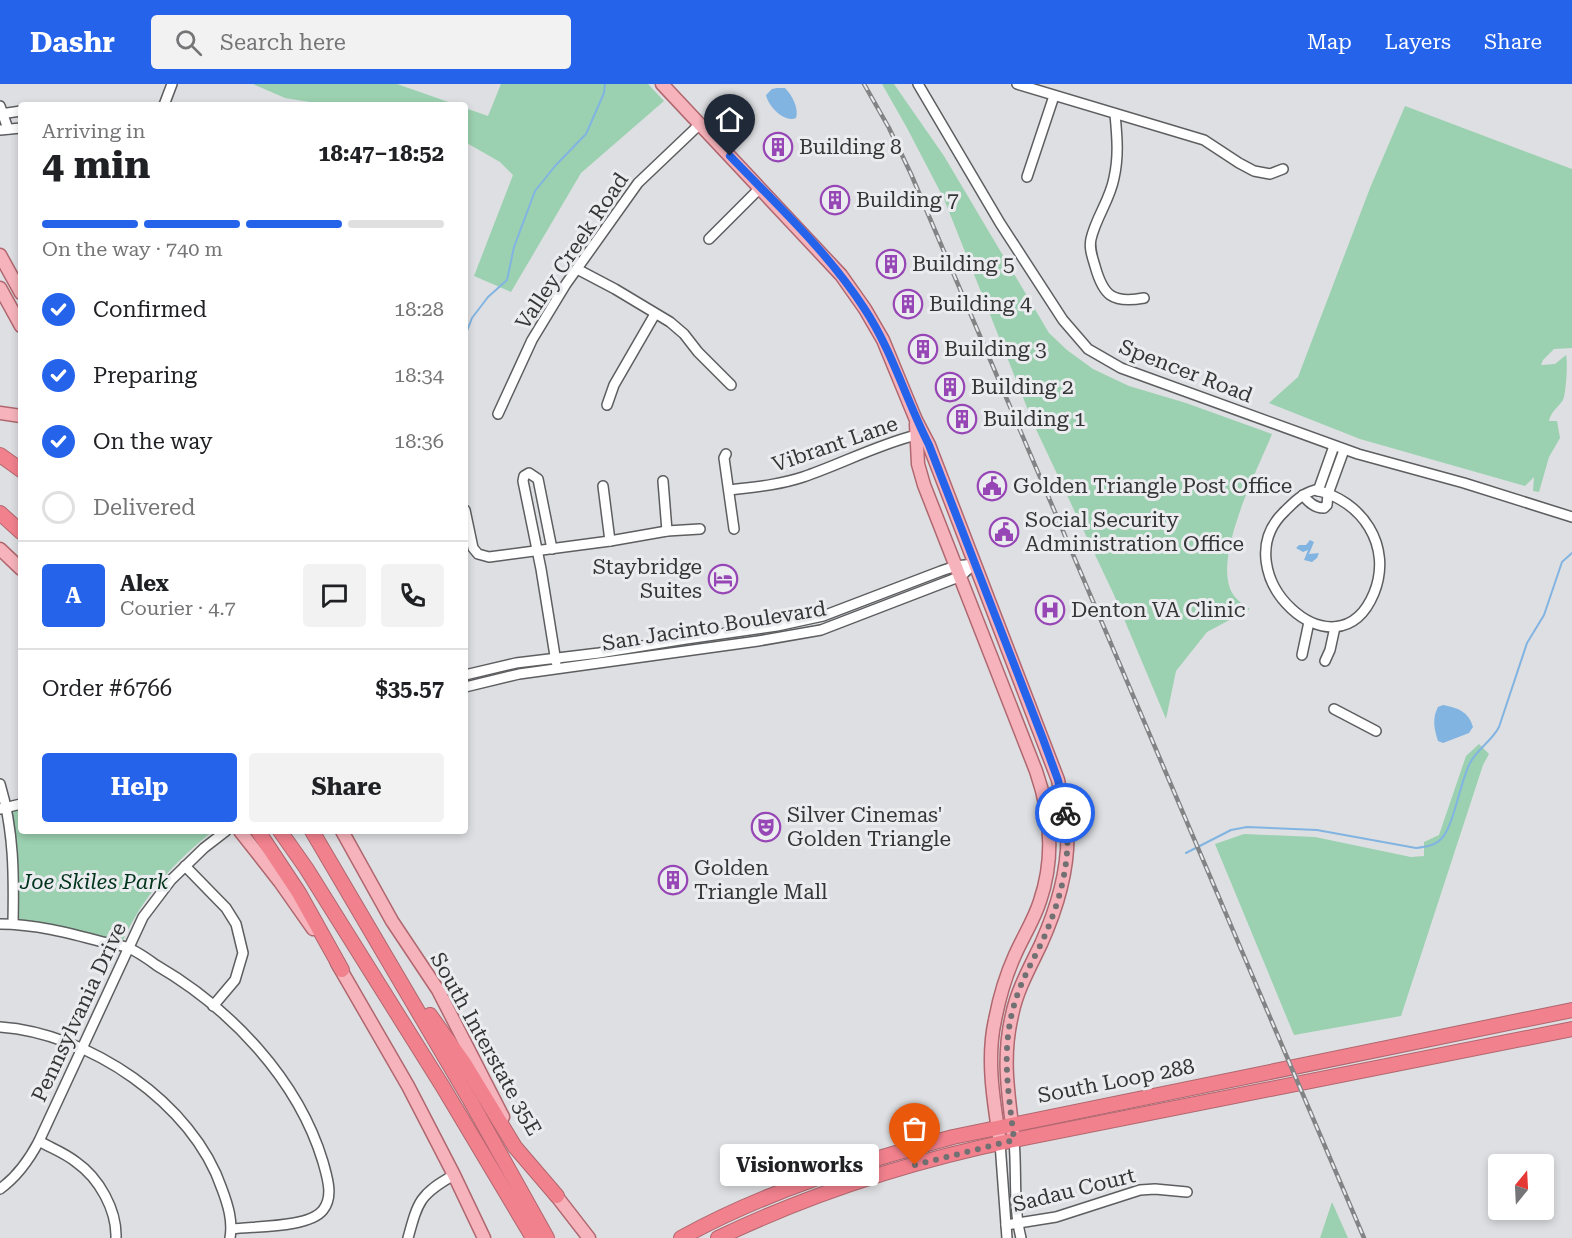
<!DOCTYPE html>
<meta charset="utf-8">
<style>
body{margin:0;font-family:"Roboto Serif",serif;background:#f2f2f2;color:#202124;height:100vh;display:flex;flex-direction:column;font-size:22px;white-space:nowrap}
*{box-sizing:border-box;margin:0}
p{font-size:20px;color:#757577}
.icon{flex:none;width:33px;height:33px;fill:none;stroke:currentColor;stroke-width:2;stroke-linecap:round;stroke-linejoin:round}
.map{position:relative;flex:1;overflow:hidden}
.side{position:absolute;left:18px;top:18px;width:450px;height:732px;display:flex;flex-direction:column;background:#fff;border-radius:6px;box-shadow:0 3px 9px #0003}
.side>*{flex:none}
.needle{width:39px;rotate:18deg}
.tools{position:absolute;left:1488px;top:1070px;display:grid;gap:12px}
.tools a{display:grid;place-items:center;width:66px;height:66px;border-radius:6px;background:#fff;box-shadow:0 3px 9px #0003;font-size:30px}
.pin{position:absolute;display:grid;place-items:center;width:51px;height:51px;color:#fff;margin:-62px -26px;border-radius:50% 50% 50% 0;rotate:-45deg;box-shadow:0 0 6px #0007}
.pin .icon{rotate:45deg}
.courier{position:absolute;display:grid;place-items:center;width:60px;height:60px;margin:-30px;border:4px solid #2563eb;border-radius:50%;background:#fff;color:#222;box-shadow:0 2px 8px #0007}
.bubble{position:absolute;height:42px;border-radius:6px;background:#fff;box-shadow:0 3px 9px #0003;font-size:20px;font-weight:700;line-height:42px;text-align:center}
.head em{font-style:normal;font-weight:700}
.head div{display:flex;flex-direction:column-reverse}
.head{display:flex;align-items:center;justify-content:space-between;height:102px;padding:0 24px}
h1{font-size:39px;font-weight:700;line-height:45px}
.bar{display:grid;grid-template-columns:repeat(4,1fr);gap:9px 6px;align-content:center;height:72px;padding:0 24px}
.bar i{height:8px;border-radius:4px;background:#e0e0e0}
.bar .active{background:#2563eb}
.bar p{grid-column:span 4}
.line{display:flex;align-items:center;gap:15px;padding:0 24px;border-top:2px solid #e0e0e0}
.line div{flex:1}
.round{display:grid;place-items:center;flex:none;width:63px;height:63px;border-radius:6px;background:#f2f2f2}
ol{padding:0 24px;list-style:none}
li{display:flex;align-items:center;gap:18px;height:66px}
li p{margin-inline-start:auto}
li .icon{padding:6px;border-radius:50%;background:#2563eb;color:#fff;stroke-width:4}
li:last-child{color:#757577}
li i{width:33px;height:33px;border:3px solid #e0e0e0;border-radius:50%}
.action{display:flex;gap:12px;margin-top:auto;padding:12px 24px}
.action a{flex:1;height:69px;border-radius:6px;background:#2563eb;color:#fff;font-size:24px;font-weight:700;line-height:69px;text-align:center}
.action a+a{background:#f2f2f2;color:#202124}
header{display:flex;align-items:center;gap:36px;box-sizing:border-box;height:84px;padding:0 30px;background:#2563eb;color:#fff}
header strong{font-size:28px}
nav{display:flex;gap:33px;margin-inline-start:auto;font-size:21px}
.search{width:420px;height:54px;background:#f2f2f2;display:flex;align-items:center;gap:15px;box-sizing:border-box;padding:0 21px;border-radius:6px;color:#757577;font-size:22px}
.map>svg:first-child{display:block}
.green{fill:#9bd1b0}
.water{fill:#82b4e2}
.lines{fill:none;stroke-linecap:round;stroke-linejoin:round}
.stream{stroke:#82b4e2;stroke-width:2}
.minor-casing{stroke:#5d5e60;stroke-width:12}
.major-casing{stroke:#b0676f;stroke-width:15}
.highway-casing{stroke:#b0676f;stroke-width:16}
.minor{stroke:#fff;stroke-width:9}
.major{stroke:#f7b3bb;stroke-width:12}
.highway{stroke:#f1818d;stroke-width:14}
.rail-casing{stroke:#828385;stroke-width:4.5}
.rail{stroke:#ebecef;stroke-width:2;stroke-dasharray:7;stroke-linecap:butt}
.done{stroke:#717173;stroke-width:6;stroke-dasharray:0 10.8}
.route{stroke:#2563eb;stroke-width:8}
.labels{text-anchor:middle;stroke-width:6;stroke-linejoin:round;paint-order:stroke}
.poi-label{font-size:21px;fill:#363637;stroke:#ebecef;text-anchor:start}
.street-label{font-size:21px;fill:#363637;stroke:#ebecef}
.park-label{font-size:21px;font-style:italic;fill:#00331b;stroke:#ebecef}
</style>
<header>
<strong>Dashr</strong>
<div class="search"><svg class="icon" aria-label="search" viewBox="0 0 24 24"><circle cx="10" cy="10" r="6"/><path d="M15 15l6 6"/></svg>Search here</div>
<nav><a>Map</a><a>Layers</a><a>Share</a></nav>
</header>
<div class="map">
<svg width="1572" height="1154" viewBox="0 0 1572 1154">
<rect width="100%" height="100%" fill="#dedfe2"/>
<g class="green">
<polygon points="253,0 397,0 457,21 329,21 285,14"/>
<polygon points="501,0 648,0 664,17 581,89 511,208 474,192 513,91 500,78 465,58 465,24 488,32"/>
<path d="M882 0H894L944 72 1049 249 1067 266 1093 285 1129 302 1186 319 1272 350C1258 385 1208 481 1235 513 1239 518 1245 522 1250 525L1207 548 1176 587 1166 635 1114 511 1034 341 944 115 907 44Z"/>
<path d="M1405 22 1572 85V264L1554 265 1543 276 1541 281 1555 280 1566 271C1568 278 1566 309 1563 316 1558 324 1551 327 1549 337H1557L1560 354 1549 373 1539 408 1533 407 1534 393 1525 402 1360 355 1269 319 1298 293 1370 104Z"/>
<polygon points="1479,660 1489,670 1483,681 1401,932 1294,951 1215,760 1244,750 1315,753 1411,773 1424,772 1424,758 1439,751 1466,672"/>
<path d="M21 724V747H213C174 778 144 811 123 856L114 857 73 845 17 835 18 778 12 726Z"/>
<polygon points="1332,1118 1348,1154 1320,1154"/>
</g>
<g class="water">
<path d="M777 4H785C792 11 799 24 796 34 784 39 768 22 766 11L772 5Z"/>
<polygon points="1310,456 1314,458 1309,470 1319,469 1317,474 1312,478 1304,476 1308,466 1303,468 1296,464 1299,461 1306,461"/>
<path d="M1443 621C1458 624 1468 627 1473 643L1469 649 1443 659 1438 657C1434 645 1432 634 1438 623Z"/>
</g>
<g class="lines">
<g class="stream">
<polyline points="465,252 472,234 488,213 507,196 514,163 535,107 555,82 586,50 604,9 605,0"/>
<path d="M1186 769 1231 746 1247 743 1317 746 1416 764C1425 763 1435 762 1442 754 1454 741 1460 698 1470 679 1477 665 1492 657 1499 643L1527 559 1544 531 1562 478 1572 469"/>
</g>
<g class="minor-casing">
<g id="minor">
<polyline points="918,0 1000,139 1063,236 1088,265 1121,284 1358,370 1464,399 1572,433"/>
<polyline points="1017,0 1204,56 1239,79 1254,87 1270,90 1283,85"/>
<polyline points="164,21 172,0"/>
<polyline points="0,22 8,45"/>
<polyline points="0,30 21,27"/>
<path d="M1115 30C1117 52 1119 72 1114 94 1110 116 1096 133 1091 155 1089 164 1092 172 1095 182 1103 211 1112 220 1144 214"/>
<polyline points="0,46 21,44"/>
<polyline points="1027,93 1054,12"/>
<polyline points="709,155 760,104"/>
<polyline points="577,185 615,205 670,238 684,250 698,268 731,301"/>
<polyline points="607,321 614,301 655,230"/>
<polyline points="498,330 532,256 566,200 638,99 700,40"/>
<polyline points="726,370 724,374 734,445"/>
<polyline points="663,397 667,447"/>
<polyline points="603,402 610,457"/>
<path d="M729 406C754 403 779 401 803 393 841 380 877 361 916 351"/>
<path d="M1315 406C1362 416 1393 462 1374 509 1337 599 1220 488 1285 427 1294 418 1303 409 1315 406Z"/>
<polyline points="1318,407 1334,362"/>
<path d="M1303 411C1308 418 1314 424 1324 424L1327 421 1328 410 1344 366"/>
<polyline points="465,426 473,464 478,470 489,473 610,457 667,447 700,445"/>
<polyline points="552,465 538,395 529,389 524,392 523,397 541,485 556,578"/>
<polyline points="1302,571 1309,538"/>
<polyline points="1325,577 1330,566 1335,543"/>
<polyline points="465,591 516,579 599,569 686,555 777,542 823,532 941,487 956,482 974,480"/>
<polyline points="465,603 519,590 758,557 821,546 951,496 961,492 974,480"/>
<polyline points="1334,625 1376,647"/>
<path d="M0 700C14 746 14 792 13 840"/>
<polyline points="0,725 21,720"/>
<polyline points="185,782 226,824 236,840 243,869 235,896 213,922"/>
<path d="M0 840C35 840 69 849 103 858 111 860 121 861 129 864 139 869 148 875 156 881 230 924 298 995 323 1078 327 1093 334 1112 323 1126 309 1144 254 1142 232 1145"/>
<path d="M0 943C89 949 193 1019 222 1105 228 1121 233 1137 230 1154"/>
<path d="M1014 1056C1017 1089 1013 1123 1021 1154"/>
<path d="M39 1057C51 1064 65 1069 76 1078 99 1094 117 1126 116 1154"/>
<polyline points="1000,1059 1007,1154"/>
<path d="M0 1105C18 1092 29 1076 39 1057L143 833 171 796 204 764 226 747"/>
<polyline points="1006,1141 1056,1133 1140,1106 1155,1105 1187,1108"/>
<path d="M408 1154C418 1117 420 1110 454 1091"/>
</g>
</g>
<g class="major-casing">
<g id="major">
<path d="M662 0 841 191 865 225 883 256 916 336 929 361 1058 696C1060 708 1064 720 1066 732 1072 776 1059 820 1041 860 1030 883 1017 906 1012 931 1002 973 1008 1007 1013 1049"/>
<polyline points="0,171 21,209"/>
<polyline points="0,204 21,242"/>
<polyline points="0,329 21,332"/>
<path d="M916 340 918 380 924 401 1036 687C1051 730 1055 773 1040 817 1034 836 1023 853 1015 871 1006 891 999 915 995 936 986 976 994 1019 1000 1059"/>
<polyline points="0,465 21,485"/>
<polyline points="240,747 280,798 313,845"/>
<polyline points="342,747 392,837 438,906 503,1033"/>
<polyline points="337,879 408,1002 454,1091 484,1154"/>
<polyline points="551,1105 589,1154"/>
</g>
</g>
<g class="highway-casing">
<g id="highway">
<polyline points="0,371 21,386"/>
<polyline points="0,429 21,448"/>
<polyline points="258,747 299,809 342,886"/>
<polyline points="280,747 306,784 443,1003 533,1154"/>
<polyline points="312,747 470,1016 547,1154"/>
<polyline points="430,931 464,979 515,1063 557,1112"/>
<path d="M681 1154C766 1107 860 1078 953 1053L1572 926"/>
<path d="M718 1154C812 1109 912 1077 1014 1056L1572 945"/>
</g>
</g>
<use href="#minor" class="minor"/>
<use href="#major" class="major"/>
<use href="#highway" class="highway"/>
<g class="rail-casing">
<polyline id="rail" points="864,0 889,44 911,90 1364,1154"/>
</g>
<use href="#rail" class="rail"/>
</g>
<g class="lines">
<path class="done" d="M915 1081 1014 1056C1009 1010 1001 971 1013 925 1019 901 1031 880 1042 858 1060 818 1073 773 1065 729"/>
<path class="route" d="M730 72C776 120 827 167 864 224 892 266 906 316 929 361L1043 655 1058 696 1065 729"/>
</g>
<defs>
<g id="building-ring" transform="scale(1.5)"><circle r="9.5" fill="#ebecef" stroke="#9746b5" stroke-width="1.5"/><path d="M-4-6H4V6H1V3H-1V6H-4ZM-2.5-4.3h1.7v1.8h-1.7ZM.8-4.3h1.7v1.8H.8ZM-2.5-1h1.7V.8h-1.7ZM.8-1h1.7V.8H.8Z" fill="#9746b5"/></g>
<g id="civic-ring" transform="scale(1.5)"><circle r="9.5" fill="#ebecef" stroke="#9746b5" stroke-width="1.5"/><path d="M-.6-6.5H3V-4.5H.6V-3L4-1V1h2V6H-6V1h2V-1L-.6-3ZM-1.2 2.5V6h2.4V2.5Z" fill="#9746b5"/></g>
<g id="hotel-ring" transform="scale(1.5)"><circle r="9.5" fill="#ebecef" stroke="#9746b5" stroke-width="1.5"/><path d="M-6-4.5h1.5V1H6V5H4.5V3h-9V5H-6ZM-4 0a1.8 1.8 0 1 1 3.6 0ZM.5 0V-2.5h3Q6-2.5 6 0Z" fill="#9746b5"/></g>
<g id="hospital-ring" transform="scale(1.5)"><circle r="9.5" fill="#ebecef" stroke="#9746b5" stroke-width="1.5"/><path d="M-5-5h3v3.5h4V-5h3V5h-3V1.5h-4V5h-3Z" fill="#9746b5"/></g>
<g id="theatre-ring" transform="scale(1.5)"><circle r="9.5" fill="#ebecef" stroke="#9746b5" stroke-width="1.5"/><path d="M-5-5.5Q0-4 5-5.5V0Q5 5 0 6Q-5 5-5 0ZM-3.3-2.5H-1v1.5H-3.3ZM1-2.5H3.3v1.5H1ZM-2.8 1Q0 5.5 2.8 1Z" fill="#9746b5"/></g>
</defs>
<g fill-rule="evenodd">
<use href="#building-ring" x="778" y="63"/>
<use href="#building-ring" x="835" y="116"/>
<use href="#building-ring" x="891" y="180"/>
<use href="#building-ring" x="908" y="220"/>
<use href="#building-ring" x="923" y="265"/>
<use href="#building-ring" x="950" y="303"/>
<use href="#building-ring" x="962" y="335"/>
<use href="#civic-ring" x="992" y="402"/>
<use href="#civic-ring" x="1004" y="448"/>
<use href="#hotel-ring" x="723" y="495"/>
<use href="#hospital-ring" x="1050" y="526"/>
<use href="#theatre-ring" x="766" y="743"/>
<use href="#building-ring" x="673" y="796"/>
</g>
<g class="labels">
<g class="poi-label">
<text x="799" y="70">Building 8</text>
<text x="856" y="123">Building 7</text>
<text x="912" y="187">Building 5</text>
<text x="929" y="227">Building 4</text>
<text x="944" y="272">Building 3</text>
<text x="971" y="310">Building 2</text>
<text x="983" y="342">Building 1</text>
<text x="1013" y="409">Golden Triangle Post Office</text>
<text x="1025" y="443">Social Security<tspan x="1025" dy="24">Administration Office</tspan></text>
<text x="702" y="490" text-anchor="end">Staybridge<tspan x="702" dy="24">Suites</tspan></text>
<text x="1071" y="533">Denton VA Clinic</text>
<text x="787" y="738">Silver Cinemas'<tspan x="787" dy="24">Golden Triangle</tspan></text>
<text x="694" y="791">Golden<tspan x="694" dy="24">Triangle Mall</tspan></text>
</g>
<g class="street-label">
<text transform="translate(572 167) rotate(-56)" y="7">Valley Creek Road</text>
<text transform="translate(1186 287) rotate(21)" y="7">Spencer Road</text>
<text transform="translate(835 360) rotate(-19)" y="7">Vibrant Lane</text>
<text transform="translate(714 542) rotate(-9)" y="7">San Jacinto Boulevard</text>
<text transform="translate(79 928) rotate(-65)" y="7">Pennsylvania Drive</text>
<text transform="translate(486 960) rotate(61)" y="7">South Interstate 35E</text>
<text transform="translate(1116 997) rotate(-11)" y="7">South Loop 288</text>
<text transform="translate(1074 1106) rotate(-14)" y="7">Sadau Court</text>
</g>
<g class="park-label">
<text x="94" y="805">Joe Skiles Park</text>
</g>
</g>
</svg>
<div class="tools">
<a><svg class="needle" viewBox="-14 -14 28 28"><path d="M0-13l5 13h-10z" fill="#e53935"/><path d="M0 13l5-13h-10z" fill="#757577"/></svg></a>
</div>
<div class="pin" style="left:915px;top:1081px;background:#ea580c"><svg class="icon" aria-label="bag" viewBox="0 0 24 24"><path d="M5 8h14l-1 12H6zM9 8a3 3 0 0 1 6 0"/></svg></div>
<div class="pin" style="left:730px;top:72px;background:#1f2937"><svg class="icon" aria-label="home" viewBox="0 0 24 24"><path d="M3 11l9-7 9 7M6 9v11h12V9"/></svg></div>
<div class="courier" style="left:1065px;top:729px"><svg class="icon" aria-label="bike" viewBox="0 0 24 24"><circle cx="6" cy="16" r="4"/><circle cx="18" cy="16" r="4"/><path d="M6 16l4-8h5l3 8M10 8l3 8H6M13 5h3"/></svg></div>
<div class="bubble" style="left:720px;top:1060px;width:159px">Visionworks</div>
<section class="side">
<div class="head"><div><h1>4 min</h1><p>Arriving in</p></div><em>18:47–18:52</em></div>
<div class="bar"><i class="active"></i><i class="active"></i><i class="active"></i><i></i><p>On the way · 740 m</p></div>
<ol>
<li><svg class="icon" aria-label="check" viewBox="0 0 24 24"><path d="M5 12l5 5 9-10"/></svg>Confirmed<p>18:28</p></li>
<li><svg class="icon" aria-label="check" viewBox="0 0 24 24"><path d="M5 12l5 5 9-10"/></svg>Preparing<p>18:34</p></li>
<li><svg class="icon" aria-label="check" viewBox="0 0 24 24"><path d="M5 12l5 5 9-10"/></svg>On the way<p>18:36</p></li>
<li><i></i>Delivered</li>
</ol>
<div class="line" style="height:108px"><b class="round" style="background:#2563eb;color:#fff">A</b><div><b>Alex</b><p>Courier · 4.7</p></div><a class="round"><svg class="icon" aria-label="chat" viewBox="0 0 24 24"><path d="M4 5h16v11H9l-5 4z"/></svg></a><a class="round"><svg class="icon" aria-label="phone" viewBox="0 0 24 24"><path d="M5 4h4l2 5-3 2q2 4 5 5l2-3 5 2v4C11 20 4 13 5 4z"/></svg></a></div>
<div class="line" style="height:78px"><div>Order #6766</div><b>$35.57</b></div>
<div class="action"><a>Help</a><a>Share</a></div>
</section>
</div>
